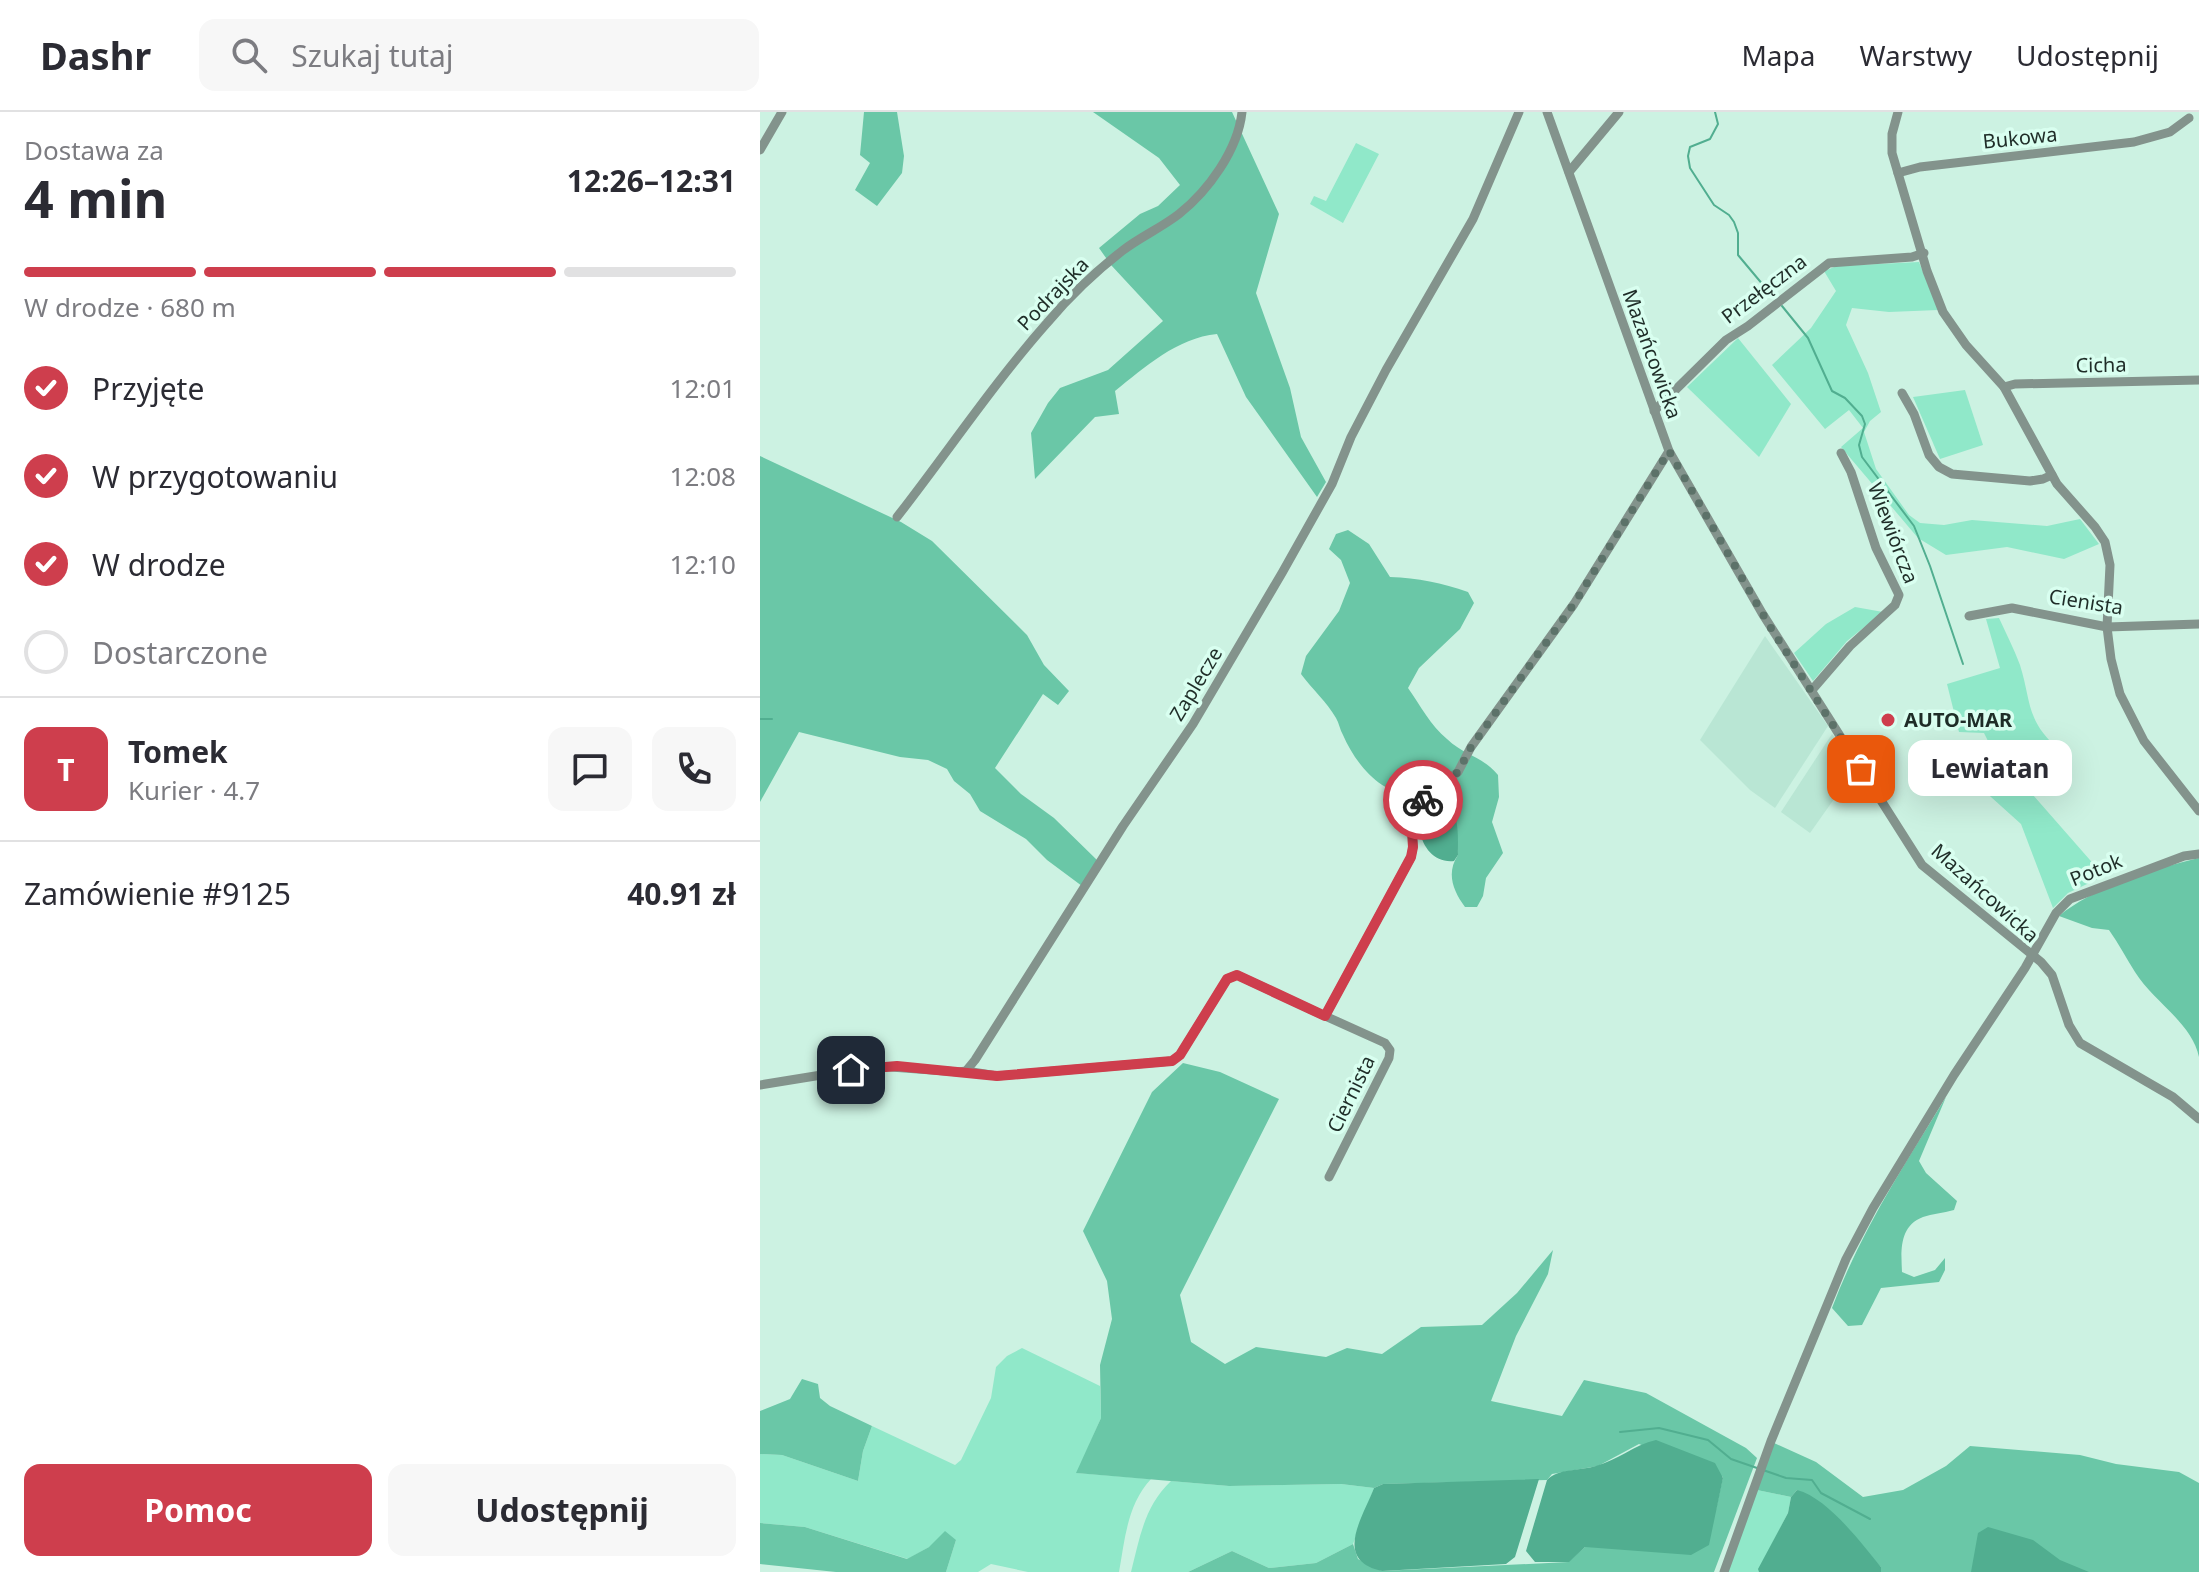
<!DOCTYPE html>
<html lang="pl">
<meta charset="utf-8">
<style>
body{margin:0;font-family:"Noto Sans",sans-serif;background:#f7f7f7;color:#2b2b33;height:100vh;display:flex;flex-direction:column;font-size:30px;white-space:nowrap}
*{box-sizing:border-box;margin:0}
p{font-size:26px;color:#7c7c81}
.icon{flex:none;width:44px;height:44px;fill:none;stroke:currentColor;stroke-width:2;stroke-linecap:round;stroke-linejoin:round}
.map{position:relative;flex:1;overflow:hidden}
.side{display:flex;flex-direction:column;background:#fff;width:760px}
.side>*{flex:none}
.pin{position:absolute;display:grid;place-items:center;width:68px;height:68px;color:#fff;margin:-34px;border-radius:16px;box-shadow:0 4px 12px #0006}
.courier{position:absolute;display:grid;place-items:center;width:80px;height:80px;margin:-40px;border:6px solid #ce3e4d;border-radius:50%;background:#fff;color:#222;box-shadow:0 2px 10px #0007}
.bubble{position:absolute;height:56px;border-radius:16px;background:#fff;box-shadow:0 8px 32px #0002;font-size:26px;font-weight:700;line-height:56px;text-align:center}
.overview em{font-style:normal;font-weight:700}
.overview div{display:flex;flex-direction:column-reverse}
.overview{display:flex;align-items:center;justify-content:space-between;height:136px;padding:0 24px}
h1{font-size:52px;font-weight:700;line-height:60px}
.bar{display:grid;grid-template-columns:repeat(4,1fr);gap:12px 8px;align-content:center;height:96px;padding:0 24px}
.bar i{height:10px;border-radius:6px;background:#e1e1e2}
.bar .active{background:#ce3e4d}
.bar p{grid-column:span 4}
.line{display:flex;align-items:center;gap:20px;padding:0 24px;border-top:2px solid #e1e1e2}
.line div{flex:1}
.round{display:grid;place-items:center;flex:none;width:84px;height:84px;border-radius:16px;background:#f7f7f7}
ol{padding:0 24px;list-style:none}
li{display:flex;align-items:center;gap:24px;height:88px}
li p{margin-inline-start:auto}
li .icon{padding:8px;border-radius:50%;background:#ce3e4d;color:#fff;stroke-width:4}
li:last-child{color:#7c7c81}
li i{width:44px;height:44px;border:4px solid #e1e1e2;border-radius:50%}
.cta{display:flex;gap:16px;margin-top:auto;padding:16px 24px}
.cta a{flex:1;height:92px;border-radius:16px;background:#ce3e4d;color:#fff;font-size:32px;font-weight:700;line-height:92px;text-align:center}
.cta a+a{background:#f7f7f7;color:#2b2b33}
header{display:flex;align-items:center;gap:48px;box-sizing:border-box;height:112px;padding:0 40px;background:#fff;border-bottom:2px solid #e1e1e2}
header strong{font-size:38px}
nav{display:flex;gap:44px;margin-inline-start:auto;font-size:28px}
.search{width:560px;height:72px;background:#f7f7f7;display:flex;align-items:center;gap:20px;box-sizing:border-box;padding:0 28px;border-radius:16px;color:#7c7c81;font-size:30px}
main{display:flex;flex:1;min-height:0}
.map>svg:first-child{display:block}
.built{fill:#b9e6d4}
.green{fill:#90e8c9}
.forest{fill:#6ac7a7}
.water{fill:#51ae90}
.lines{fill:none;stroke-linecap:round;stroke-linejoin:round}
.stream{stroke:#51ae90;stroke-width:2}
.minor{stroke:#83938c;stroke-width:9}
.done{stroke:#5c7269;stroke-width:8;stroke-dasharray:0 14.4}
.route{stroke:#ce3e4d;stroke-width:10}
.poi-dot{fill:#ce3e4d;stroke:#d9fff0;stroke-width:3}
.labels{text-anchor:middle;stroke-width:7;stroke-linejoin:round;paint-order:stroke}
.street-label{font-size:20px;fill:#1f2d28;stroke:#d9fff0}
.poi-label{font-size:20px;font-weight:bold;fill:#1f2d28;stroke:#d9fff0;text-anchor:start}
</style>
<header>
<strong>Dashr</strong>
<div class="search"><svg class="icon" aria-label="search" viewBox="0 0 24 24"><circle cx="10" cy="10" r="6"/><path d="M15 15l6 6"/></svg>Szukaj tutaj</div>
<nav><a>Mapa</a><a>Warstwy</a><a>Udostępnij</a></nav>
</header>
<main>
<section class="side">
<div class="overview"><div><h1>4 min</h1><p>Dostawa za</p></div><em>12:26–12:31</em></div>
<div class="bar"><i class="active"></i><i class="active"></i><i class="active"></i><i></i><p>W drodze · 680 m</p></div>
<ol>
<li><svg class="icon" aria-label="check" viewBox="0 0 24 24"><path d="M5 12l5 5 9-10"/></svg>Przyjęte<p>12:01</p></li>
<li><svg class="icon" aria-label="check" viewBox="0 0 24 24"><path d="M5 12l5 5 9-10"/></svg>W przygotowaniu<p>12:08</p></li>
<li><svg class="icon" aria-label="check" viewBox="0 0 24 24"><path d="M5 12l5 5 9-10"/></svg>W drodze<p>12:10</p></li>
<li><i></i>Dostarczone</li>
</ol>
<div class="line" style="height:144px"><b class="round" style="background:#ce3e4d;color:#fff">T</b><div><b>Tomek</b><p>Kurier · 4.7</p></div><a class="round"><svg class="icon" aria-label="chat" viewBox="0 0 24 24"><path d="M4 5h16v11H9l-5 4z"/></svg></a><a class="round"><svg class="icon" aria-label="phone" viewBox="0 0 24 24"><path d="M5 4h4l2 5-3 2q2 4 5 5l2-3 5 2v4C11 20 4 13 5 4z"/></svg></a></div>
<div class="line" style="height:104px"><div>Zamówienie #9125</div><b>40.91 zł</b></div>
<div class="cta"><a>Pomoc</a><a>Udostępnij</a></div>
</section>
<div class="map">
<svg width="1439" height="1460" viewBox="0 0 1439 1460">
<rect width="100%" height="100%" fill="#ccf2e2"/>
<g class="built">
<polygon points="1005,524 1068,614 1015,696 990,678 940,628"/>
<polygon points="1072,622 1096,656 1050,721 1021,700"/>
</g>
<g class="green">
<polygon points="596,31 619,42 583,111 550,92 554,84 566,89"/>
<polygon points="1159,150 1178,198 1129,200 1092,196 1086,213 1108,261 1121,300 1110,309 1104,320 1116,357 1149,403 1160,411 1184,413 1212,408 1287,414 1320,407 1339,432 1304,447 1247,435 1186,443 1158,426 1081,335 1103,316 1089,298 1065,317 1012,253 1051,216 1076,179 1064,159 1077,154"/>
<polygon points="978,226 1031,292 999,345 927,275"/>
<polygon points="1205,278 1223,333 1180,347 1153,285"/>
<polygon points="1095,495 1123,500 1087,529 1053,569 1034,541 1066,512"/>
<path d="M1239 506C1246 521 1254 537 1260 553 1271 588 1266 607 1295 634L1267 667 1273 683 1344 764 1308 781 1293 796 1261 712 1221 676 1237 647 1224 621 1199 620 1187 572 1240 556 1226 507Z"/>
<path d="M262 1236 340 1274 341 1306 317 1361 391 1367C367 1393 365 1427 359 1460H268L231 1452 218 1460H186L196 1428 169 1435 148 1447 45 1415 0 1411V1342L22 1343 98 1369 103 1339 112 1314 195 1353 201 1348 231 1286 236 1255 247 1244Z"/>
<path d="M411 1369 469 1374 581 1372 614 1376 593 1432 556 1451 509 1456 472 1439 428 1460H371C380 1425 384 1395 411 1369Z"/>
<polygon points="997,1378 1031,1385 1028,1401 999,1457 999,1460 967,1460"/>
</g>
<g class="forest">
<polygon points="104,0 137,0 144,44 142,61 117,94 95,78 110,51 100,43"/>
<path d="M333 0H472L519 102 496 181 530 276 541 325 566 370 557 385 486 285 457 222C417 226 385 255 355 279L359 302 335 305 275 367 271 321 288 291 300 276 348 258 403 209 351 153 339 136 380 102 398 94 420 73 399 46Z"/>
<polygon points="0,344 141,410 172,429 267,523 284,553 309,579 298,593 283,582 235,656 261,682 294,706 338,749 322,774 287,748 266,727 220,699 210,682 194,669 187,657 168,648 140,645 39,620 0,690"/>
<path d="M588 418 609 432 630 465C658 466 682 471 708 480L714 491 700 517 659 556 648 576C660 593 671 614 687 627 705 644 722 644 738 663L739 685 732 710 743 741 726 766 723 784 717 795H705C693 779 686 761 698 743L695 703 673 687 665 693 655 682C622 685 595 651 583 623 580 618 579 611 576 606 567 590 552 577 541 562L546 544 579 499 590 471 581 448 569 437 576 422Z"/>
<path d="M1439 746V945C1432 911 1393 889 1375 860 1366 846 1359 832 1349 818L1332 816 1299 804C1332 776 1396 756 1439 746Z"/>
<polygon points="423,951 460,960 519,987 420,1183 431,1230 465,1252 496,1235 566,1245 587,1236 622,1242 661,1215 722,1213 757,1181 793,1138 788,1162 756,1224 731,1289 802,1304 824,1268 886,1281 986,1336 997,1346 954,1460 428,1460 472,1439 509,1456 556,1451 593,1432 598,1447 622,1459 808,1450 825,1435 854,1435 956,1397 963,1365 879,1332 838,1354 792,1362 787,1368 623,1372 614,1376 581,1372 469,1374 316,1361 341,1306 340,1253 352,1207 347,1169 323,1119 392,980"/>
<path d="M1186 985 1159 1049 1166 1061 1197 1089 1194 1098C1183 1101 1172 1102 1163 1105 1139 1114 1141 1139 1142 1160L1154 1165 1175 1158 1185 1146V1158L1179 1170 1121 1176 1102 1213 1088 1214 1072 1196C1101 1119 1143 1055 1186 985Z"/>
<polygon points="42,1267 58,1272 60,1286 70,1294 112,1314 103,1339 98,1369 22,1343 0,1342 0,1299 30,1287"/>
<polygon points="1014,1331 1056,1350 1103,1385 1143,1378 1186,1354 1210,1334 1320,1343 1356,1352 1419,1360 1439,1371 1439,1460 1121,1460 1121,1455 1037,1378 1031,1385 997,1378"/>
<polygon points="0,1411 45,1415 147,1447 169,1435 185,1419 196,1428 186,1460 76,1460 0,1452"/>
</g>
<g class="water">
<path d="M682 685C700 697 698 723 698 743L694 749C658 753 645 693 682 685Z"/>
<path d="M896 1328 955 1351 963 1366 949 1433 931 1443 825 1435 809 1450H775L766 1439 787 1368C798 1356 821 1359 836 1354 858 1348 874 1333 896 1328Z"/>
<path d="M779 1367 755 1445 746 1452 622 1459C573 1448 602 1407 614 1376L623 1372Z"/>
<path d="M1037 1378C1068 1386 1101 1431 1121 1455V1460H999L998 1457 1028 1401 1031 1385Z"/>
<polygon points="1228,1415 1273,1428 1300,1448 1329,1460 1211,1460 1218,1421"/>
</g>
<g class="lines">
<g class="stream">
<polyline points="955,0 958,12 950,27 930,35 928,44 930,56 954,93 969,103 974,110 978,121 978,143 1014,186"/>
<polyline points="1022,194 1048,226 1072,279 1085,286 1102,304 1105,312 1099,333 1102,345 1154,414 1170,454 1203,552"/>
<polyline points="0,607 12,607"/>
<polyline points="860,1320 899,1316 948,1328 971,1347 997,1356"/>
<polyline points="1003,1358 1026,1366 1052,1368 1061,1381 1110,1407"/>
</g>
<g class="minor">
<polyline points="787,0 909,339 1002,501 1162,753 1281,850 1292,863 1309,913 1320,931 1413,985 1439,1007"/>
<polyline points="1138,0 1132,22 1132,41 1167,159 1183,200 1206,233 1244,275 1297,372 1335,415 1345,430 1350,453 1347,515 1351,547 1360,582 1384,629 1439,699"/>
<polyline points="0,38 22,0"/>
<polyline points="809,60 859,0"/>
<polyline points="1138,61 1160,55 1374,30 1410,20 1429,6"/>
<polyline points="1244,275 1255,272 1439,268"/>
<polyline points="1142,281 1154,302 1169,343 1179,355 1192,362 1270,369 1283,367 1292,363"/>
<polyline points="894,299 966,228 988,214 1069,151 1152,145 1164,141"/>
<path d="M137 405C187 341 233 272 287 211 309 185 335 160 362 139 380 125 401 116 419 102 448 79 478 38 482 0"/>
<polyline points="1209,504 1252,496 1347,515 1439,512"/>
<polyline points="1052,578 1090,534 1135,493 1139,483 1116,436 1091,360 1081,341"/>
<polyline points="206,959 237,964 412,949 420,943 467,867 477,863 565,904"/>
<polyline points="0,973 117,954 199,960 206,959 215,948 363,714 433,612 522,461 572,372 591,325 626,258 713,107 759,0"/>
<polyline points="569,1065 629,946 630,938 625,931 565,904 651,745 653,735 651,704 658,691 698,660 711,635 814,492 909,339"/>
<polyline points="964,1460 1011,1329 1086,1147 1113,1096 1194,963 1265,856 1296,801 1310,787 1424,744 1439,742"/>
</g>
</g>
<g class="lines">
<polyline class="done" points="663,688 698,660 711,635 814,492 909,339 1009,513 1101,657"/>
<polyline class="route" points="91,958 137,954 237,964 412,949 420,943 467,867 477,863 565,904 651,745 653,735 651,704 663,688"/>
</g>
<circle class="poi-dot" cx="1128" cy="608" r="8"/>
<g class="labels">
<g class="street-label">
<text transform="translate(1260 26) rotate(-6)" y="7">Bukowa</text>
<text transform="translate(1004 177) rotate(-37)" y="7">Przełęczna</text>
<text transform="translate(293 182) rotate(-46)" y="7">Podrajska</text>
<text transform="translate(892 242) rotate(70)" y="7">Mazańcowicka</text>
<text transform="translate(1341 253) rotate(-1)" y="7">Cicha</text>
<text transform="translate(1133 421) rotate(69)" y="7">Wiewiórcza</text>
<text transform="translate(1326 490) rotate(9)" y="7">Cienista</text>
<text transform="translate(436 572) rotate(-59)" y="7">Zaplecze</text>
<text transform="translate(1336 758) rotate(-22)" y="7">Potok</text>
<text transform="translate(1225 781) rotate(42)" y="7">Mazańcowicka</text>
<text transform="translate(591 982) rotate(-64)" y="7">Ciernista</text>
</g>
<g class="poi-label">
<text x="1144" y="615">AUTO-MAR</text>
</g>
</g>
</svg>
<div class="pin" style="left:1101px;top:657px;background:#ea580c"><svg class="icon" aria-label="bag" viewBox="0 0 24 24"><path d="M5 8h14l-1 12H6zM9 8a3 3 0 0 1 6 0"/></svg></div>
<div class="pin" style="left:91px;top:958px;background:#1f2937"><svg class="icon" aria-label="home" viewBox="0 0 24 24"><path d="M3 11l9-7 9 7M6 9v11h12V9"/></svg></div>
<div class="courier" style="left:663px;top:688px"><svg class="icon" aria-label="bike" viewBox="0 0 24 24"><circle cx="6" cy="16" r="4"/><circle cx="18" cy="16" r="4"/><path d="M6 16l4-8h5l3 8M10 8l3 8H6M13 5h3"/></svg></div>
<div class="bubble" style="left:1148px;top:628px;width:164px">Lewiatan</div>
</div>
</main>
